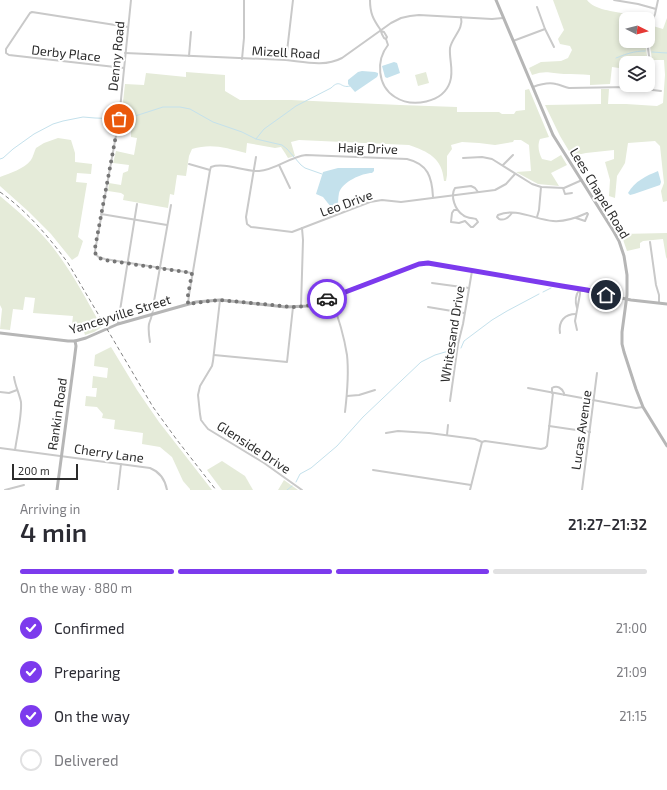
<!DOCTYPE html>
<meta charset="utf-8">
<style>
body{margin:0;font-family:"Exo 2",sans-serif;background:#f7f7f7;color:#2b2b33;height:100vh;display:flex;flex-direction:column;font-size:15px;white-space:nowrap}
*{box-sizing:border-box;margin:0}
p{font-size:13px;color:#7c7c81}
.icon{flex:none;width:22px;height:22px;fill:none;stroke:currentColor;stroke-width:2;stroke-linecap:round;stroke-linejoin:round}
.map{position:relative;height:490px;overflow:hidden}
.details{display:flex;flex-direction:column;background:#fff;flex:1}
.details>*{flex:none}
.needle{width:26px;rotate:96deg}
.buttons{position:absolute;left:619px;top:12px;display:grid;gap:8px}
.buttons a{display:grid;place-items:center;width:36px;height:36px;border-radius:8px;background:#fff;box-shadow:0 2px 6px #0003;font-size:20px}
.scale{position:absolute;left:12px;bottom:10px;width:66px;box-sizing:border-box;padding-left:4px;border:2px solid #2c2c2c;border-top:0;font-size:11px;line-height:14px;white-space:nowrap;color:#2c2c2c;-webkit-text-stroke:3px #fff;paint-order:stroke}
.pin{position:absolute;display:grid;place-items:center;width:34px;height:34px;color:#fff;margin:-17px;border:2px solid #fff;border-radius:50%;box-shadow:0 1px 4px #0007}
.courier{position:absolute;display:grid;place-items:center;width:40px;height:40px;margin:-20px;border:3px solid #7c3aed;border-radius:50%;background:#fff;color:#222;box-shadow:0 1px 5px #0007}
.summary em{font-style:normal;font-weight:600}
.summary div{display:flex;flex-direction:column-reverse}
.summary{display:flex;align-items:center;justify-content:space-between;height:68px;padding:0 20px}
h1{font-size:26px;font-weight:600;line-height:30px}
.bar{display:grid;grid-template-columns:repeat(4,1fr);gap:6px 4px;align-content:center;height:48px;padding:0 20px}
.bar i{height:5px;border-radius:3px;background:#e1e1e2}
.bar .active{background:#7c3aed}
.bar p{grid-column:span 4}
ol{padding:0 20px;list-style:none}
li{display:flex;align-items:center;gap:12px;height:44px}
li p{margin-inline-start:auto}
li .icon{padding:4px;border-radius:50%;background:#7c3aed;color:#fff;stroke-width:4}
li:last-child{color:#7c7c81}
li i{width:22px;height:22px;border:2px solid #e1e1e2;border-radius:50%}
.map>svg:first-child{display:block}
.green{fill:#e5ebd9}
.water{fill:#c4e1ec}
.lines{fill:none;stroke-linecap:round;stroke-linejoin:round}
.stream{stroke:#c4e1ec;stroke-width:1}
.street{stroke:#c9c9c9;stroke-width:2}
.secondary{stroke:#b6b6b6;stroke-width:3}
.rail{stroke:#818181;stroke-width:1;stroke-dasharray:4 3;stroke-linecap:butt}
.done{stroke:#767676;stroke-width:4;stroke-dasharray:0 7.2}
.route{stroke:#7c3aed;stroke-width:5}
.labels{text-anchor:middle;stroke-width:4;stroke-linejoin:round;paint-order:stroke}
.street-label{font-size:13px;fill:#2c2c2c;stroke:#fff}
</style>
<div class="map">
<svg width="667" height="490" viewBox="0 0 667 490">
<rect width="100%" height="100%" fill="#fff"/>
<g class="green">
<path d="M553 0H587C594 10 614 11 626 14 630 15 634 17 638 19H626V41H645L648 63H626V69L612 67 610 84 590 85V75C581 74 573 74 564 74 550 73 546 70 532 75L529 68 541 62 561 61 568 58 572 50 570 46 560 44 558 39 564 30Z"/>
<polygon points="667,18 667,201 663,202 661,191 664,183 660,146 655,141 628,143 625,163 622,168 617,176 615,198 609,196 610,180 605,162 614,159 614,150 586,153 572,156 560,136 545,105 601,104 601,89 609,89 608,104 626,104 657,106 663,103 665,75 664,60 652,60 649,38 653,26 663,29"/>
<path d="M186 72 225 75V91L240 100H291L400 105 457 107V112H499L502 114H514L516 111 525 110V90L529 89 549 137 540 139C537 146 539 153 542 159L551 161 561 155 567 165 551 173 559 186 538 184 516 172 531 171 529 145 521 140H514L513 142 495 145 479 143 462 142 451 145 452 149 447 156V175L446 181H444C442 157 428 152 409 145L299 140 291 142 295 156 288 158 285 153 281 147 275 148 247 143 246 153C226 148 212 143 192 149L189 156 186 176 177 175 174 195 170 194 168 208 123 200 124 195 121 193 108 191 109 183 121 185 123 173 128 171 129 165 113 163 116 151 134 155 137 138 131 137V131L120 129 125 84 144 85 146 73 186 77Z"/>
<polygon points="426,72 429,83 418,86 415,75"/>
<path d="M58 138 71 140 75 153V162L92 164 91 174 77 173 76 182 87 183 78 237 83 241 78 256 72 260 51 234 28 211 0 186V177C10 173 24 169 31 160 33 157 34 152 36 148L44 143Z"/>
<path d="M0 196C18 211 36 227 51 245 71 270 86 299 102 327L94 332 85 335 82 325 72 324 73 316 33 313 35 298 25 297 23 310 13 309 10 330 0 329 2 309 0 305Z"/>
<polygon points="667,233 667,259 666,257 663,239 643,241 640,243 640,248 627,251 621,234"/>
<polygon points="111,347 137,390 159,422 212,490 190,490 190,489 183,481 172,457 160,447 142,444 143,433 114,429 115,420 102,418 103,414 97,407 85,406 86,396 96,397 97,388 92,388 93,376 107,378 108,368 94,366 95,355"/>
<polygon points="222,461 245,476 253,490 222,490 207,470"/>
<polygon points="284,480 298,490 278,490"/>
</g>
<g class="water">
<polygon points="394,62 397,63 400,73 387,78 385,77 382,66"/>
<polygon points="362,71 375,72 378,73 378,75 377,77 355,92 348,84 348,80 358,72"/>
<path d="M338 168H374V171L372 173C362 173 342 182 339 193 338 198 338 204 338 209L335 212 323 197 316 194 323 172Z"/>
<path d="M658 171 661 182 660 185 634 194 630 195 628 193C635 181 646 176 658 171Z"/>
</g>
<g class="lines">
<g class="stream">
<polyline points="652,52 667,53"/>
<path d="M616 58C626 54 634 51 645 51"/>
<path d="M256 139 264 129 285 114 296 106 331 88C341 78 340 89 350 86"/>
<polyline points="0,159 3,158 13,149 34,134 53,124 63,121 83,117 95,118 123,119 129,118 163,107 180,107 190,109 213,122 242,132 256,139 282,145 287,149 301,165 305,168 322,174"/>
<polyline points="543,292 551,288"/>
<polyline points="461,348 464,341 492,320 507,311 539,294"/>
<polyline points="296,482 300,474 311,468 337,446 363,417 421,362 435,355 452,350"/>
<polyline points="287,490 292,486"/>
</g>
<g class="street">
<path d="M131 0 119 119 95 251C96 257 100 258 105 259L192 273"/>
<path d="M370 0C370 13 373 19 380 29 381 32 382 35 384 38L386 39 387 37 384 32 381 31"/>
<polyline points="614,0 638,4 656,9"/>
<polyline points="537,7 545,29 554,47"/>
<polyline points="648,34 655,14 658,0"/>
<path d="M386 39 388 45C376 60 377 86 395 97 412 108 443 103 450 82 454 70 449 60 450 48 452 37 464 29 461 17"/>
<polyline points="513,41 545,29"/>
<polyline points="647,41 650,63 648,90"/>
<path d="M125 53 286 60C305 62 325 67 342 58L391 23 401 18 410 16 419 15 492 19 503 18"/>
<polyline points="189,56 191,32"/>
<polyline points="242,59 244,38 244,0"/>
<polyline points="286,60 293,0"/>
<polyline points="124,68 9,55 6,53 6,49 30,13 32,12 128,27"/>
<path d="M533 87C541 84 548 82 556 84 561 85 564 87 569 88L628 87 661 91"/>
<polyline points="256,157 246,217 247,224 251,227 292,232 370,202 382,200 401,202 495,190 506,184 515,174"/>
<polyline points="463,158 482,157 492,159 532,184 541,187 564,188 582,180"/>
<polyline points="189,164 210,170"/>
<polyline points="279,165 290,188"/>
<polyline points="503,165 513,155"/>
<path d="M210 170 211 167C225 162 244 172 259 171 276 170 289 157 306 155L407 159C428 164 432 177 433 197"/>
<polyline points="563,188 565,194 572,193"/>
<path d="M457 210H454L452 213 451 222 459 223 465 221 471 227H473L478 222 476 219C472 218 466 218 463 215 455 210 450 196 455 188L471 186 475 188 478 192"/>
<path d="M512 213C509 217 504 221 499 219L497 217 498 215C516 207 536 220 553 221 565 222 576 218 587 213"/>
<polyline points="101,214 167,225"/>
<polyline points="537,217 539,210 541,187"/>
<polyline points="576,218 585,221 588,214 587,213"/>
<polyline points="650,242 656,285 659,295 659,303"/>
<polyline points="432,283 469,288"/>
<path d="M331 298C338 316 344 336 347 355 349 373 347 395 345 412"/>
<polyline points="220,300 213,361 212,366 200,386 198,395 200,414 201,420 204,424 208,429 264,463 302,490"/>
<polyline points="188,304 189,295 210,170"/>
<polyline points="301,307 303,240 302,228"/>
<polyline points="428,307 464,313"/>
<path d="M577 308C575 302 575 296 579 290"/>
<polyline points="118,323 137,204"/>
<polyline points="577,330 575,321 580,294 580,290"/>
<path d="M560 333C558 321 565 314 576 314"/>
<path d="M150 342C149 336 148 330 149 324 151 317 153 316 153 307L171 205"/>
<polyline points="214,355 287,362 293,307"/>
<path d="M14 377C15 385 19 393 21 402 22 415 17 436 15 450"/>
<polyline points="528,388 636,408 643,407"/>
<polyline points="0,392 9,393 17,390"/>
<path d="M552 393V388C557 385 562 388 564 393V395"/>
<polyline points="347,396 359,395 375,390"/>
<polyline points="450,401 458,344 463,324 472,271"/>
<polyline points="549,426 590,432"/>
<polyline points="386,433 398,431 429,433 475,439 482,442"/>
<polyline points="447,435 448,425"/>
<path d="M0 448 150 468C160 472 165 479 167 490"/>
<polyline points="373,470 471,485"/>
<polyline points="5,490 24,485"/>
<polyline points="118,490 121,464"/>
<polyline points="470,490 482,442 485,441 541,449 545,448 547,446 553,393"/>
<polyline points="582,490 597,373"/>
</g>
<g class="secondary">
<polyline points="496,0 553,135 614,232 619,241 624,256 627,275 627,295 622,332 622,344 624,352 636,389 643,407 667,446"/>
<polyline points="0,333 68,341 75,341 86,338 118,324 196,302 220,300 286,307 307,306 419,264 428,263 562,286 631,300 667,304"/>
<polyline points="57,490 74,362 76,346 75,341"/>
</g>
<path class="rail" d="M0 192C27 211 48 236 68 263L153 407 177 440 216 490"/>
</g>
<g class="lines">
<path class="done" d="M119 119 95 248C94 255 98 258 105 260L192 273 188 295V304L209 301 220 300 293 307 307 306 327 299"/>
<polyline class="route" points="327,299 419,264 428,263 562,286 587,290 606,295"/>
</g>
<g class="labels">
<g class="street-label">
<text transform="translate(286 52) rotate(3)" y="5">Mizell Road</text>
<text transform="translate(66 53) rotate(6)" y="5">Derby Place</text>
<text transform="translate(116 56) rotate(-84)" y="5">Denny Road</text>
<text transform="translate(368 148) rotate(2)" y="5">Haig Drive</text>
<text transform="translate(600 193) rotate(59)" y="5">Lees Chapel Road</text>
<text transform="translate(346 203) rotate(-20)" y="5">Leo Drive</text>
<text transform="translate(120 314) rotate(-17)" y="5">Yanceyville Street</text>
<text transform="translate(452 334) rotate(-81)" y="5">Whitesand Drive</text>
<text transform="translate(57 414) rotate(-82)" y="5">Rankin Road</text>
<text transform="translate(581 430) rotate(-82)" y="5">Lucas Avenue</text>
<text transform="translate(254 447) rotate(33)" y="5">Glenside Drive</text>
<text transform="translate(109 453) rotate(8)" y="5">Cherry Lane</text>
</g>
</g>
</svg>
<div class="buttons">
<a><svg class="needle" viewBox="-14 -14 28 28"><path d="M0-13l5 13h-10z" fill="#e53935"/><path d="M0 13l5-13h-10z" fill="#7c7c81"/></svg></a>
<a><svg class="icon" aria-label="layers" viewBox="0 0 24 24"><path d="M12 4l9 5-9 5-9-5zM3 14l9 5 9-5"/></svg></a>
</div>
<div class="scale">200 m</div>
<div class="pin" style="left:119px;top:119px;background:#ea580c"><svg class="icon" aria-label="bag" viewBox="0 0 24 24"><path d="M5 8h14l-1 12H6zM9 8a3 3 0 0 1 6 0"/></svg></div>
<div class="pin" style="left:606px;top:295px;background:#1f2937"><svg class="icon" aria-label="home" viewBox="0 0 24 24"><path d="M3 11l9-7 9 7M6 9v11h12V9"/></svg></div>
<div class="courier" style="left:327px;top:299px"><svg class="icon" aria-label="car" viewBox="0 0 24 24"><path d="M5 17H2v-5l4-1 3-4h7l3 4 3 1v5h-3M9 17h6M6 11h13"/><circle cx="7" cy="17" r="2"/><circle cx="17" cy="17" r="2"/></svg></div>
</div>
<section class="details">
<div class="summary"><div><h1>4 min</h1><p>Arriving in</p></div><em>21:27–21:32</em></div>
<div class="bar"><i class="active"></i><i class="active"></i><i class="active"></i><i></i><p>On the way · 880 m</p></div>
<ol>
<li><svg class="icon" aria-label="check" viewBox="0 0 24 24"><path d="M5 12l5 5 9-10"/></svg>Confirmed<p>21:00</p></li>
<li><svg class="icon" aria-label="check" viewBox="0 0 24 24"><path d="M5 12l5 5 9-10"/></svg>Preparing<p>21:09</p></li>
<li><svg class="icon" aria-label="check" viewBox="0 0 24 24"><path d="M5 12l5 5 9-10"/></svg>On the way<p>21:15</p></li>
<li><i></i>Delivered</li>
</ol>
</section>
